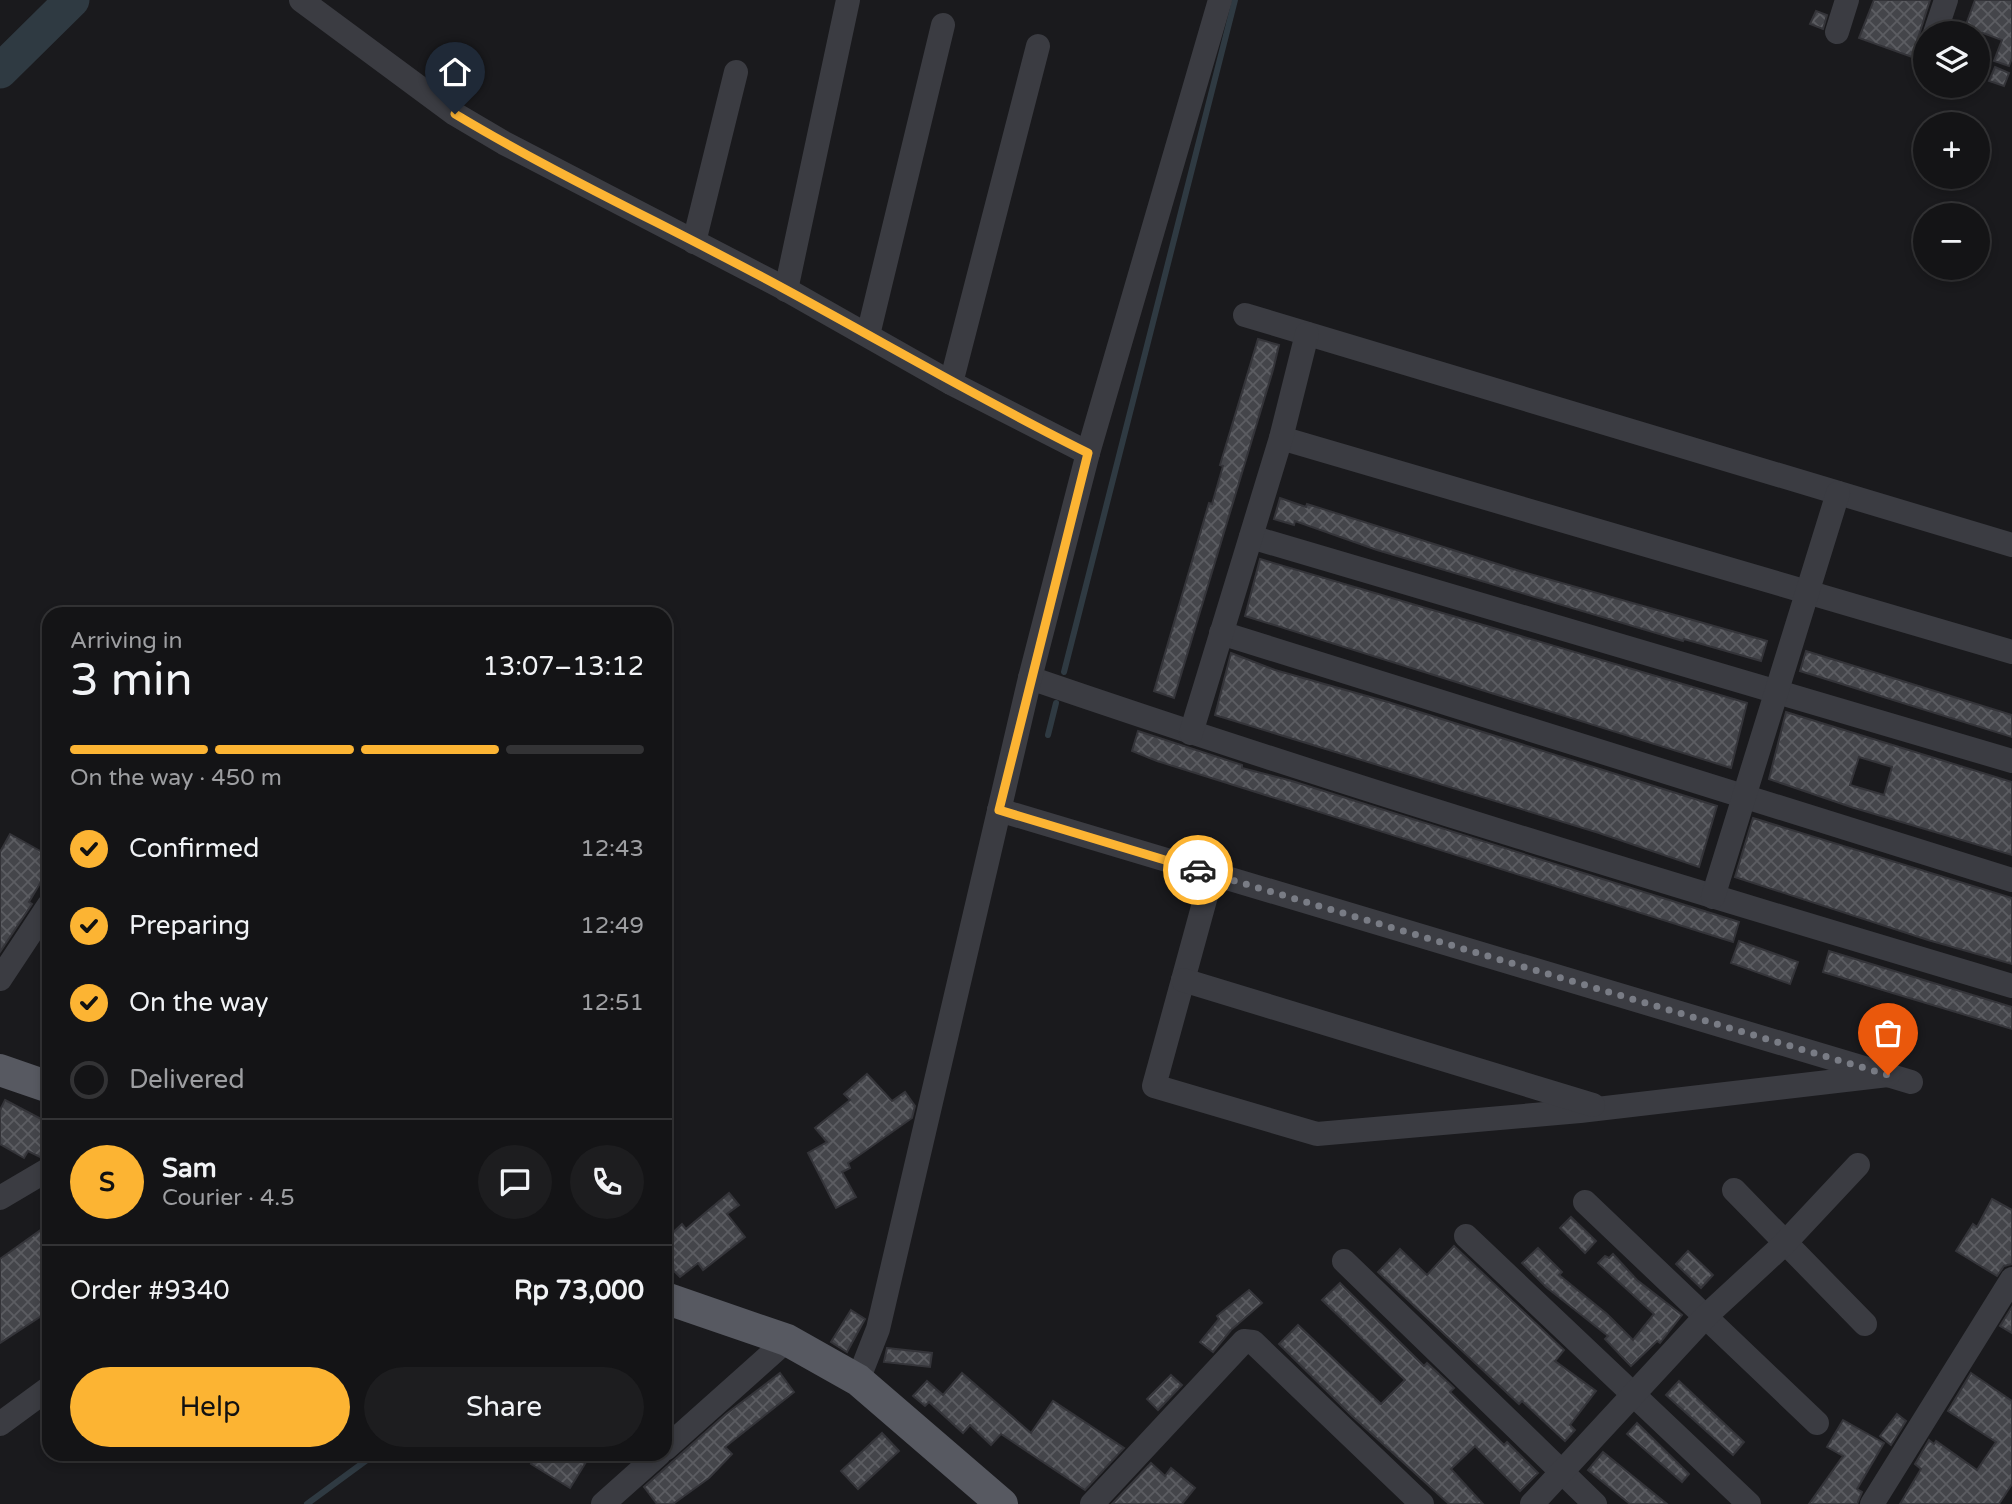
<!DOCTYPE html>
<meta charset="utf-8">
<style>
body{margin:0;font-family:"Varela Round",sans-serif;background:#1d1d1f;color:#f1f3f6;height:100vh;display:flex;flex-direction:column;font-size:26px;white-space:nowrap}
*{box-sizing:border-box;margin:0}
p{font-size:23px;color:#9d9ea1}
.icon{flex:none;width:38px;height:38px;fill:none;stroke:currentColor;stroke-width:2;stroke-linecap:round;stroke-linejoin:round}
.map{position:relative;flex:1;overflow:hidden}
.drawer{position:absolute;left:42px;top:607px;width:630px;height:854px;display:flex;flex-direction:column;background:#141416;border-radius:21px;box-shadow:0 4px 10px #0003,0 0 0 2px #333335}
.drawer>*{flex:none}
.tools{position:absolute;left:1913px;top:21px;display:grid;gap:14px}
.tools a{display:grid;place-items:center;width:77px;height:77px;border-radius:50%;background:#141416;box-shadow:0 4px 10px #0003,0 0 0 2px #333335;font-size:35px}
.pin{position:absolute;display:grid;place-items:center;width:60px;height:60px;color:#fff;margin:-72px -30px;border-radius:50% 50% 50% 0;rotate:-45deg;box-shadow:0 0 7px #0007}
.pin .icon{rotate:45deg}
.courier{position:absolute;display:grid;place-items:center;width:70px;height:70px;margin:-35px;border:5px solid #fcb433;border-radius:50%;background:#fff;color:#222;box-shadow:0 2px 9px #0007}
.headline em{font-style:normal;font-weight:600}
.headline div{display:flex;flex-direction:column-reverse}
.headline{display:flex;align-items:center;justify-content:space-between;height:119px;padding:0 28px}
h1{font-size:46px;font-weight:600;line-height:52px}
.bar{display:grid;grid-template-columns:repeat(4,1fr);gap:10px 7px;align-content:center;height:84px;padding:0 28px}
.bar i{height:9px;border-radius:5px;background:#333335}
.bar .current{background:#fcb433}
.bar p{grid-column:span 4}
.line{display:flex;align-items:center;gap:18px;padding:0 28px;border-top:2px solid #333335}
.line div{flex:1}
.round{display:grid;place-items:center;flex:none;width:74px;height:74px;border-radius:37px;background:#1d1d1f}
ol{padding:0 28px;list-style:none}
li{display:flex;align-items:center;gap:21px;height:77px}
li p{margin-inline-start:auto}
li .icon{padding:7px;border-radius:50%;background:#fcb433;color:#111;stroke-width:4}
li:last-child{color:#9d9ea1}
li i{width:38px;height:38px;border:4px solid #333335;border-radius:50%}
.cta{display:flex;gap:14px;margin-top:auto;padding:14px 28px}
.cta a{flex:1;height:80px;border-radius:42px;background:#fcb433;color:#111;font-size:28px;font-weight:600;line-height:80px;text-align:center}
.cta a+a{background:#1d1d1f;color:#f1f3f6}
.map>svg:first-child{display:block}
.lines{fill:none;stroke-linecap:round;stroke-linejoin:round}
.stream{stroke:#2f3a42;stroke-width:6}
.river{stroke:#2f3a42;stroke-width:35}
.building{fill:url(#building-cross-hatch);stroke:#343439;stroke-width:2;fill-rule:evenodd}
.minor{stroke:#3b3c42;stroke-width:24}
.major{stroke:#575961;stroke-width:32}
.done{stroke:#797c85;stroke-width:7;stroke-dasharray:0 12.6}
.route{stroke:#fcb433;stroke-width:9}
</style>
<div class="map">
<svg width="2012" height="1504" viewBox="0 0 2012 1504">
<defs>
<pattern id="building-cross-hatch" width="8" height="8" patternUnits="userSpaceOnUse" patternTransform="scale(1.75)"><rect width="8" height="8" fill="#44454a"/><path d="M0 0l8 8M0 8l8-8" fill="none" stroke="#5c5d62"/></pattern>
</defs>
<rect width="100%" height="100%" fill="#1a1a1d"/>
<g class="lines">
<g class="stream">
<polyline points="1064,672 1235,0"/>
<polyline points="1048,735 1056,703"/>
<polyline points="307,1504 375,1454"/>
</g>
<polyline class="river" points="0,71 72,0"/>
</g>
<g class="building">
<polygon points="1874,0 1930,0 1912,57 1859,38"/>
<polygon points="1975,0 2012,0 2012,58 2009,66 1994,61 2002,40 1983,33 1963,33"/>
<polygon points="1816,11 1827,15 1823,29 1810,24"/>
<polygon points="1995,67 2009,73 2004,86 1989,81"/>
<polygon points="1258,339 1279,345 1273,370 1174,698 1154,691 1209,503 1212,504 1223,466 1220,465"/>
<polygon points="1280,498 1306,507 1307,504 1523,572 1767,641 1761,661 1684,639 1683,641 1377,550 1295,521 1294,525 1274,519"/>
<polygon points="1260,559 1747,703 1731,768 1245,616"/>
<polygon points="1806,651 2012,715 2012,737 1800,671"/>
<polygon points="1231,653 1275,670 1388,702 1717,806 1699,867 1599,833 1215,715"/>
<path d="M1786 712 2012 782V855L1851 807 1769 779ZM1859 757 1892 767 1884 795 1850 785Z"/>
<polygon points="1138,731 1242,765 1242,768 1292,781 1739,922 1733,942 1157,761 1132,751"/>
<polygon points="1753,818 2012,898 2012,964 1928,940 1735,877"/>
<polygon points="10,834 49,856 49,868 29,902 32,904 0,952 0,852"/>
<polygon points="1739,941 1798,962 1790,984 1731,963"/>
<polygon points="1829,951 2012,1007 2012,1029 1823,972"/>
<polygon points="867,1074 892,1101 905,1092 915,1106 912,1118 848,1163 850,1168 842,1172 856,1197 836,1208 808,1153 827,1142 815,1128 850,1100 844,1094"/>
<polygon points="5,1100 49,1123 49,1154 40,1157 28,1151 24,1158 0,1144 0,1110"/>
<polygon points="729,1193 739,1205 727,1214 745,1237 703,1270 698,1263 680,1277 665,1262 665,1240 682,1224 686,1229"/>
<polygon points="1992,1199 2012,1210 2012,1264 2004,1266 1997,1276 1956,1251 1973,1224 1977,1227"/>
<polygon points="1571,1217 1596,1241 1585,1253 1560,1228"/>
<polygon points="49,1224 49,1311 0,1343 0,1259"/>
<polygon points="1454,1246 1564,1350 1555,1361 1596,1391 1570,1425 1575,1430 1565,1441 1522,1401 1519,1404 1378,1272 1400,1249 1427,1275"/>
<polygon points="1538,1248 1562,1272 1559,1275 1607,1314 1633,1340 1654,1314 1598,1263 1605,1256 1609,1258 1613,1254 1637,1280 1682,1315 1660,1343 1657,1341 1631,1366 1605,1339 1608,1336 1546,1287 1522,1263"/>
<polygon points="1688,1251 1713,1275 1701,1288 1676,1264"/>
<polygon points="1340,1283 1424,1366 1427,1363 1454,1388 1450,1392 1504,1445 1507,1442 1538,1473 1520,1491 1475,1446 1451,1469 1483,1504 1449,1504 1351,1415 1279,1344 1298,1325 1381,1404 1405,1380 1322,1300"/>
<polygon points="1249,1290 1262,1303 1231,1330 1213,1352 1200,1342 1219,1319 1217,1316"/>
<polygon points="2012,1307 2012,1333 2000,1326"/>
<polygon points="851,1310 865,1319 847,1352 831,1342"/>
<polygon points="887,1348 932,1353 930,1367 884,1362"/>
<polygon points="780,1373 794,1392 725,1447 732,1454 709,1478 673,1504 657,1504 644,1487 726,1414"/>
<polygon points="962,1373 1031,1433 1053,1401 1124,1448 1085,1490 1001,1434 991,1445 970,1425 963,1433 929,1402 925,1406 913,1396 927,1381 943,1395"/>
<polygon points="1971,1373 2012,1401 2012,1484 1999,1504 1900,1504 1921,1469 1915,1464 1929,1440 1934,1444 1936,1441 1977,1470 1996,1442 1948,1411"/>
<polygon points="1171,1375 1182,1385 1158,1410 1147,1399"/>
<polygon points="1679,1381 1744,1442 1733,1455 1666,1395"/>
<polygon points="1897,1414 1906,1421 1891,1445 1880,1436"/>
<polygon points="1843,1420 1884,1443 1857,1489 1862,1492 1857,1504 1809,1504 1843,1456 1827,1447"/>
<polygon points="1637,1423 1689,1474 1682,1482 1627,1434"/>
<polygon points="882,1433 899,1451 858,1489 841,1471"/>
<polygon points="1603,1452 1667,1504 1630,1504 1588,1470"/>
<polygon points="537,1454 591,1454 570,1488 531,1464"/>
<polygon points="1151,1463 1165,1476 1171,1468 1195,1488 1182,1504 1112,1504"/>
</g>
<g class="lines">
<g class="minor">
<polyline points="301,0 455,114 504,143 780,286 951,383 1088,453"/>
<polyline points="1837,32 1847,0"/>
<polyline points="1935,33 1946,0"/>
<polyline points="694,242 736,72"/>
<polyline points="786,290 848,0"/>
<polyline points="1245,315 2012,545"/>
<polyline points="868,335 943,25"/>
<polyline points="951,383 1038,46"/>
<polyline points="1281,438 2012,652"/>
<polyline points="1251,537 2012,761"/>
<polyline points="1221,633 2012,880"/>
<path d="M1030 678C1354 789 1683 888 2012 986"/>
<polyline points="1191,733 1281,438 1307,334"/>
<polyline points="999,810 1911,1082"/>
<polyline points="1212,874 1154,1086 1317,1134 1580,1111 1888,1075"/>
<polyline points="1713,897 1838,493"/>
<polyline points="0,979 49,905"/>
<polyline points="1183,980 1593,1105"/>
<polyline points="1734,1190 1865,1324"/>
<polyline points="0,1198 49,1169"/>
<polyline points="1585,1202 1817,1423"/>
<polyline points="1466,1236 1749,1504"/>
<polyline points="1344,1261 1595,1504"/>
<polyline points="858,1380 878,1329 1030,678 1088,453 1220,0"/>
<polyline points="0,1424 49,1388"/>
<polyline points="665,1449 787,1340"/>
<polyline points="603,1504 659,1454"/>
<polyline points="1092,1504 1244,1341 1253,1342 1422,1504"/>
<polyline points="1532,1504 1706,1316 1783,1245 1858,1165"/>
<polyline points="1872,1504 2012,1279"/>
</g>
<g class="major">
<polyline points="0,1070 49,1087"/>
<polyline points="665,1298 787,1340 858,1380 1002,1504"/>
</g>
</g>
<g class="lines">
<polyline class="done" points="1198,870 1888,1075"/>
<path class="route" d="M455 114C560 177 672 228 779 286 883 342 983 401 1088 453L999 810 1198 870"/>
</g>
</svg>
<div class="tools">
<a><svg class="icon" aria-label="layers" viewBox="0 0 24 24"><path d="M12 4l9 5-9 5-9-5zM3 14l9 5 9-5"/></svg></a>
<a>+</a>
<a>−</a>
</div>
<div class="pin" style="left:1888px;top:1075px;background:#ea580c"><svg class="icon" aria-label="bag" viewBox="0 0 24 24"><path d="M5 8h14l-1 12H6zM9 8a3 3 0 0 1 6 0"/></svg></div>
<div class="pin" style="left:455px;top:114px;background:#1f2937"><svg class="icon" aria-label="home" viewBox="0 0 24 24"><path d="M3 11l9-7 9 7M6 9v11h12V9"/></svg></div>
<div class="courier" style="left:1198px;top:870px"><svg class="icon" aria-label="car" viewBox="0 0 24 24"><path d="M5 17H2v-5l4-1 3-4h7l3 4 3 1v5h-3M9 17h6M6 11h13"/><circle cx="7" cy="17" r="2"/><circle cx="17" cy="17" r="2"/></svg></div>
<section class="drawer">
<div class="headline"><div><h1>3 min</h1><p>Arriving in</p></div><em>13:07–13:12</em></div>
<div class="bar"><i class="current"></i><i class="current"></i><i class="current"></i><i></i><p>On the way · 450 m</p></div>
<ol>
<li><svg class="icon" aria-label="check" viewBox="0 0 24 24"><path d="M5 12l5 5 9-10"/></svg>Confirmed<p>12:43</p></li>
<li><svg class="icon" aria-label="check" viewBox="0 0 24 24"><path d="M5 12l5 5 9-10"/></svg>Preparing<p>12:49</p></li>
<li><svg class="icon" aria-label="check" viewBox="0 0 24 24"><path d="M5 12l5 5 9-10"/></svg>On the way<p>12:51</p></li>
<li><i></i>Delivered</li>
</ol>
<div class="line" style="height:126px"><b class="round" style="background:#fcb433;color:#111">S</b><div><b>Sam</b><p>Courier · 4.5</p></div><a class="round"><svg class="icon" aria-label="chat" viewBox="0 0 24 24"><path d="M4 5h16v11H9l-5 4z"/></svg></a><a class="round"><svg class="icon" aria-label="phone" viewBox="0 0 24 24"><path d="M5 4h4l2 5-3 2q2 4 5 5l2-3 5 2v4C11 20 4 13 5 4z"/></svg></a></div>
<div class="line" style="height:91px"><div>Order #9340</div><b>Rp 73,000</b></div>
<div class="cta"><a>Help</a><a>Share</a></div>
</section>
</div>
